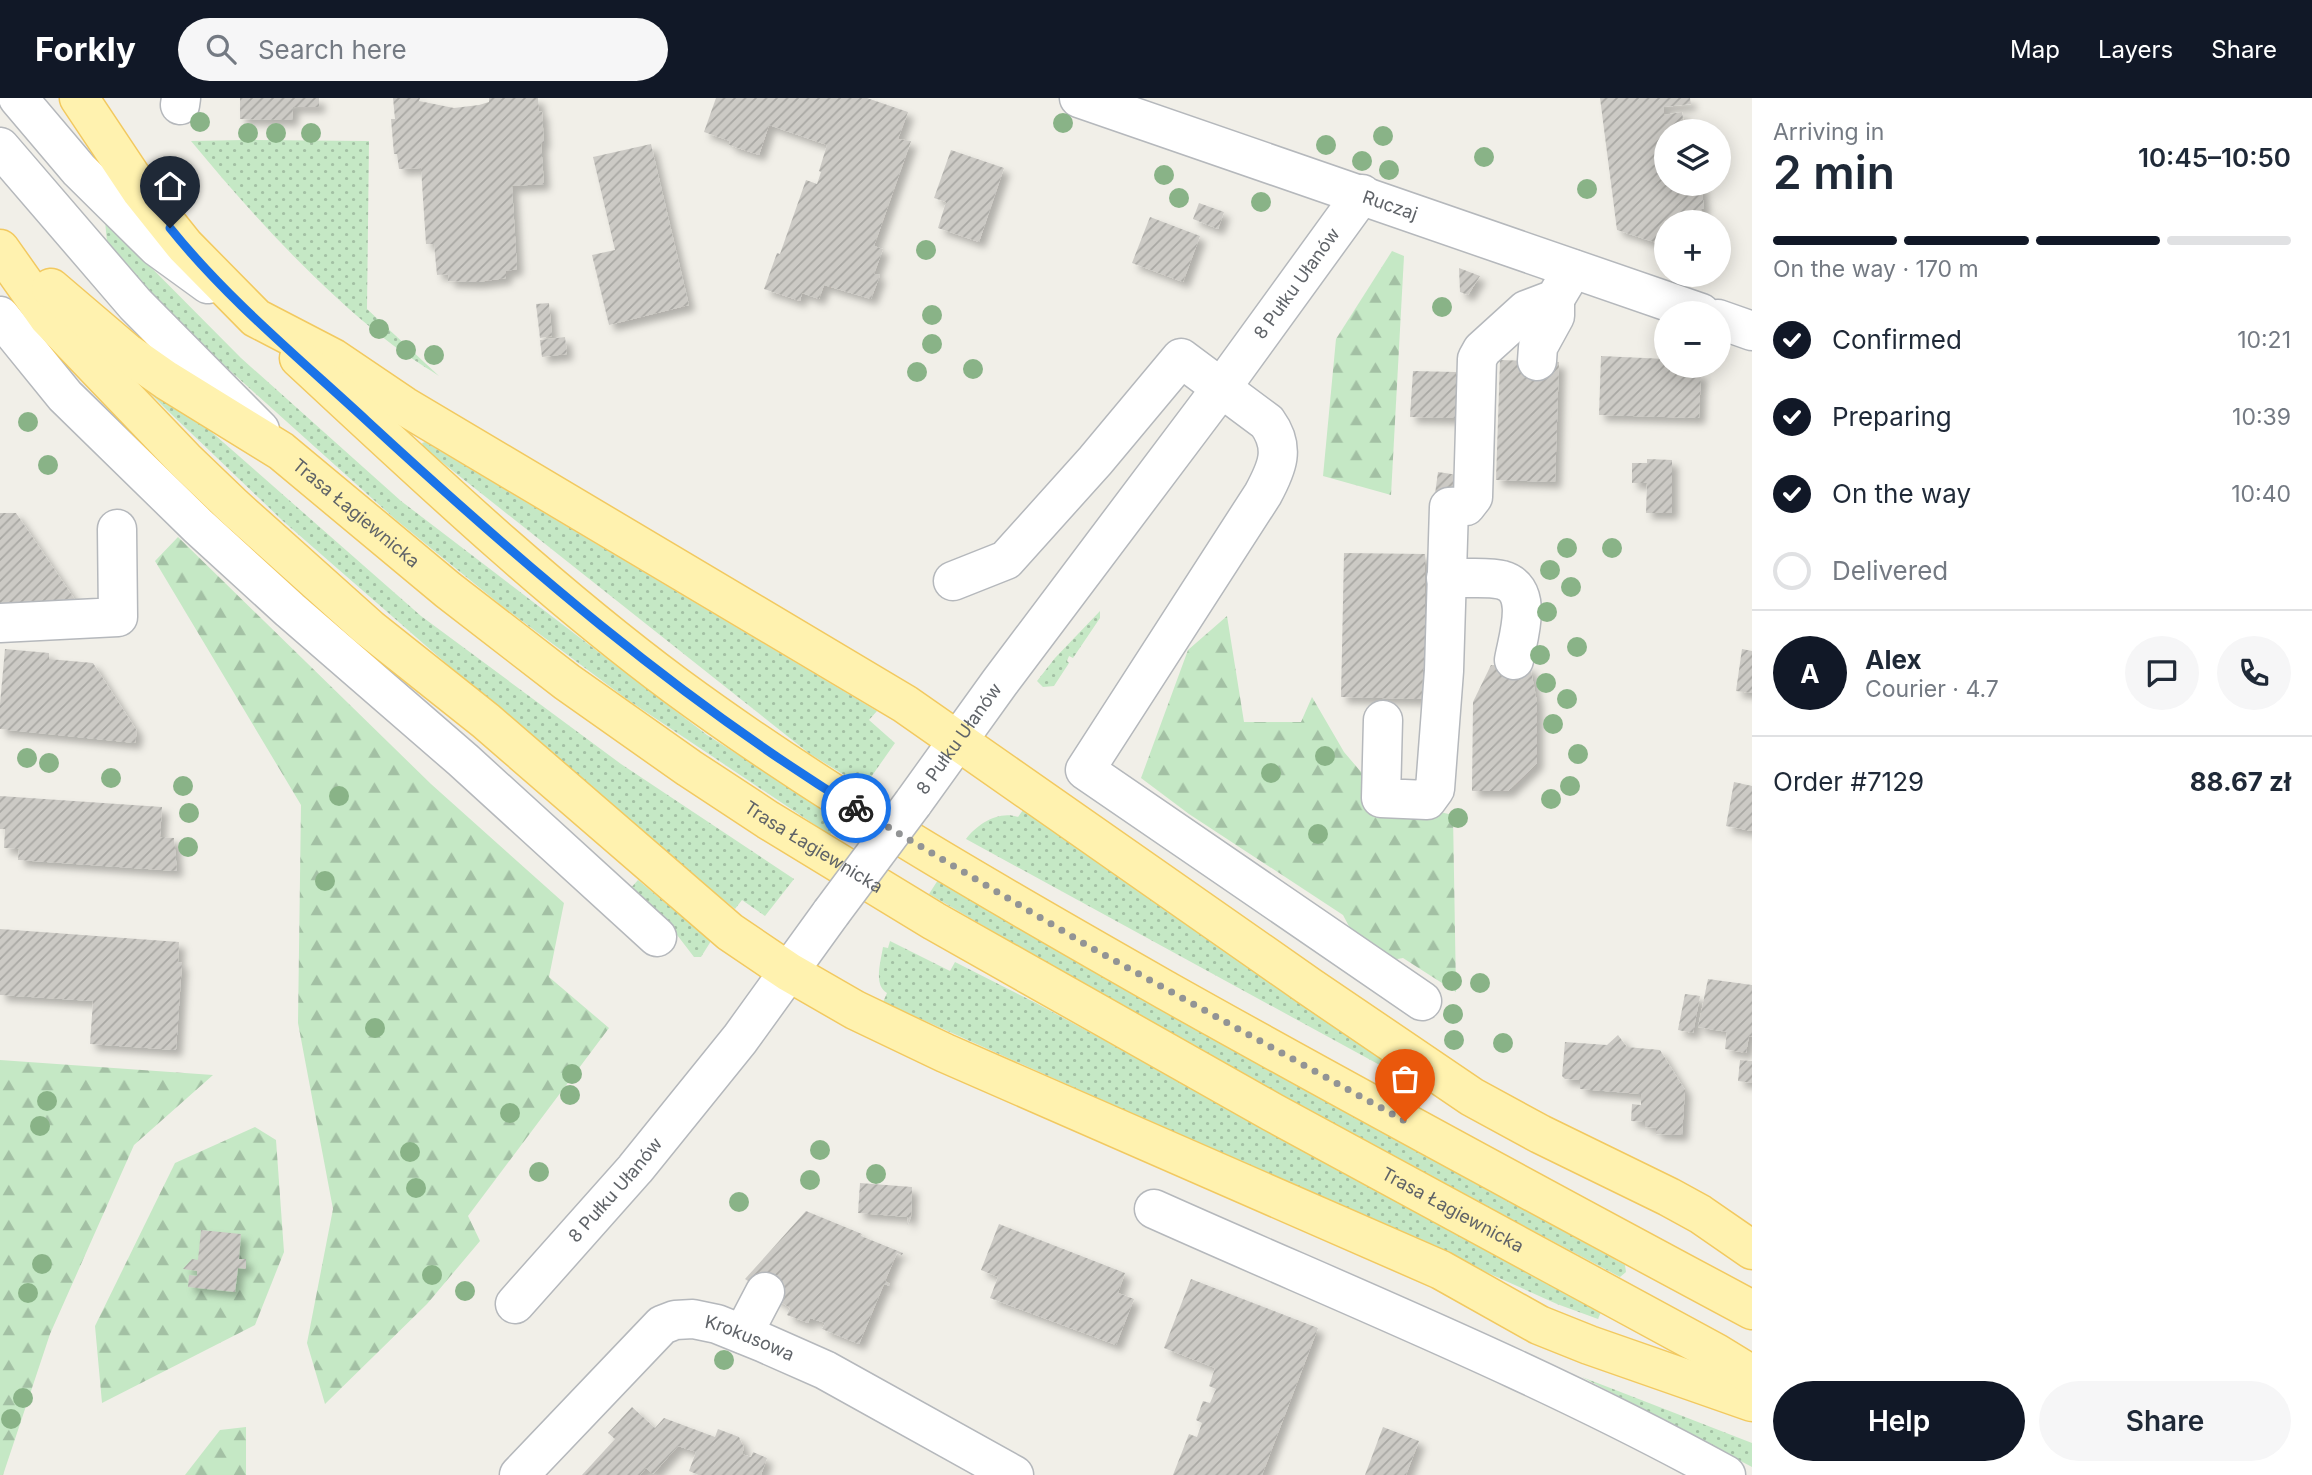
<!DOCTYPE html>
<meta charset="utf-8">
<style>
body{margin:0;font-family:Inter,sans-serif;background:#f6f6f7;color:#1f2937;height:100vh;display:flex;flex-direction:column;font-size:26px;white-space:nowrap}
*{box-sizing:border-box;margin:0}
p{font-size:23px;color:#747a83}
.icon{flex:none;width:38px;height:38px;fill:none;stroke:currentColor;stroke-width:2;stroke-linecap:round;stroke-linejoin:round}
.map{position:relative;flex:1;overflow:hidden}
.sheet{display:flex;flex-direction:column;background:#fff;width:560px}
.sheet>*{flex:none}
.tools{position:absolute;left:1654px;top:21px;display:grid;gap:14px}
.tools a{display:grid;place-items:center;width:77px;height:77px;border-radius:50%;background:#fff;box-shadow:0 4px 18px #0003;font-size:35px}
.pin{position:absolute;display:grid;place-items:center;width:60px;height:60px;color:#fff;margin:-72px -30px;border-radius:50% 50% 50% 0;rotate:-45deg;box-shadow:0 0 7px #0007}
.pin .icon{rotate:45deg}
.courier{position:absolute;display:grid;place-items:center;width:70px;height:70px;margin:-35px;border:5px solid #1a73e8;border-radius:50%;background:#fff;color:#222;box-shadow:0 2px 9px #0007}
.headline em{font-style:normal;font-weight:600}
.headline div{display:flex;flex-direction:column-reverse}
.headline{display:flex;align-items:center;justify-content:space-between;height:119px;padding:0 21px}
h1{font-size:46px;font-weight:600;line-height:52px}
.bar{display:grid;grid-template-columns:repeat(4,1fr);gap:10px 7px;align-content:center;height:84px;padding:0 21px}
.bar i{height:9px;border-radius:5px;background:#e0e1e3}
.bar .active{background:#111827}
.bar p{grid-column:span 4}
.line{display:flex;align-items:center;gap:18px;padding:0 21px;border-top:2px solid #e0e1e3}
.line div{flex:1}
.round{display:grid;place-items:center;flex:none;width:74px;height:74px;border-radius:37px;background:#f6f6f7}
ol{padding:0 21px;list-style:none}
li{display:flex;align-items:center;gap:21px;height:77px}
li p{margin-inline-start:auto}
li .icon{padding:7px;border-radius:50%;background:#111827;color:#fff;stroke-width:4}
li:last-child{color:#747a83}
li i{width:38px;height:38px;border:4px solid #e0e1e3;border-radius:50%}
.button{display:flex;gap:14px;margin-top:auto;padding:14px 21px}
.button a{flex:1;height:80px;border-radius:42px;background:#111827;color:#fff;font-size:28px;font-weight:600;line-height:80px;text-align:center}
.button a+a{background:#f6f6f7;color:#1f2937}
header{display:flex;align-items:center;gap:42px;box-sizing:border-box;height:98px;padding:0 35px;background:#111827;color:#fff}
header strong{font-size:33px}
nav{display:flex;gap:38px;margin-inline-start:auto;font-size:24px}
.search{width:490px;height:63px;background:#f6f6f7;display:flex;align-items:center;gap:18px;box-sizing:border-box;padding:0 24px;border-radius:38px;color:#747a83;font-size:26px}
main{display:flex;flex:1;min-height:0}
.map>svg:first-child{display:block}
.grass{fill:url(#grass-dots)}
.forest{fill:url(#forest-firs)}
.building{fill:url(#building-hatch);filter:url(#shadow)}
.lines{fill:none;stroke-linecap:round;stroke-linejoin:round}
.minor-casing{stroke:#b5b8bc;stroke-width:41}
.major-casing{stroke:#f2c960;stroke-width:41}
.minor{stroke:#fff;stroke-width:38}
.major{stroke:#fff2af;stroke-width:38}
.minor-bridge-casing{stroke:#b5b8bc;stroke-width:41;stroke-linecap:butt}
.minor-bridge{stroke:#fff;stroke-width:38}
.tree{fill:#89b387}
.done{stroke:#929495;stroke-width:7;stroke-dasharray:0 12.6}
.route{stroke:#1a73e8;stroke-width:9}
.labels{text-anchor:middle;stroke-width:6;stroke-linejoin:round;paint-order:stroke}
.street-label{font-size:18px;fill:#5f6368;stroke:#fff}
</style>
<header>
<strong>Forkly</strong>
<div class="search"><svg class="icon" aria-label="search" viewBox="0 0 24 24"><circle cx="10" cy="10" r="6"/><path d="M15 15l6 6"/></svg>Search here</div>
<nav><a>Map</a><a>Layers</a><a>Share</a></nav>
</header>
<main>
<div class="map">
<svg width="1752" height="1377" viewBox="0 0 1752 1377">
<defs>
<pattern id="grass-dots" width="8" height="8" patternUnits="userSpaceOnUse" patternTransform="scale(1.75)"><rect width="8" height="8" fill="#c5e8c5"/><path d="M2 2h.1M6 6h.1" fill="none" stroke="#a3c0a4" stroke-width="1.8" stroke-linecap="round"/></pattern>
<pattern id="forest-firs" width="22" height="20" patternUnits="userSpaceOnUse" patternTransform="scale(1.75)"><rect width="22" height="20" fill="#c5e8c5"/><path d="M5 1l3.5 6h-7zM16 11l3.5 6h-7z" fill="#a3c0a4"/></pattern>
<pattern id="building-hatch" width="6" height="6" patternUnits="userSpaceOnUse" patternTransform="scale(1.75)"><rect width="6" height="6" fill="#cccac5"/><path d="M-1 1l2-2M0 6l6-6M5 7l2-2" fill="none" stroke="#a9a8a4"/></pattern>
<filter id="shadow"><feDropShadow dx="6" dy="6" stdDeviation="3.5" flood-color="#0004"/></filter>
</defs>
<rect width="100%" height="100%" fill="#f1efe8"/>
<g class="grass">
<path d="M244 42 369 43 367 211 439 278C421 266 402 255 385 241 314 185 249 113 191 43Z"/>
<polygon points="105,123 241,260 401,403 707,637 840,721 830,737 628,602 502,508 395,421 177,225 108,154"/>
<polygon points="154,292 191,316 421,518 621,666 794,781 765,818 742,802 735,811 684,770 448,567 283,423 168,313 152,297"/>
<polygon points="425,344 877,613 869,622 895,645 864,689 810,656 424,350 422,345"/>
<polygon points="1100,513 1100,520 1073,560 1069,558 1067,563 1069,565 1054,588 1043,589 1037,583 1055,560"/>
<path d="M1023 712 1517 1042 966 741C977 726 999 712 1018 719Z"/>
<polygon points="638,782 711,843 701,859 694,859 674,833 629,792"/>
<polygon points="938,782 1283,979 1625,1167 1626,1174 1620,1179 1349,1035 1116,905 929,796"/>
<path d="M890 843 950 873 955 864 1036 905 1601 1214 1598 1221 1557 1206 883 904 887 895C873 887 881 863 883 849L888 850Z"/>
<polygon points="1582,1279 1752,1345 1752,1369"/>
</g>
<g class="forest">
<polygon points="1392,153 1404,158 1391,397 1323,378 1336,241"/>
<polygon points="178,439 431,686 564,805 549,879 609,930 468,1118 480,1143 427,1206 325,1306 307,1245 333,1111 298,925 301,707 155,463"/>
<polygon points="1227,518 1244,624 1301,624 1312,599 1344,654 1384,701 1453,717 1456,894 1403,860 1369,866 1343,817 1189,716 1141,680 1188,552"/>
<polygon points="0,962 213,977 134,1047 50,1236 3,1377 0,1377"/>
<polygon points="255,1029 276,1042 284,1154 255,1227 102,1305 95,1228 175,1065"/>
<polygon points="246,1329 246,1377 185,1377 220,1332"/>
</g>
<g class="building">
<polygon points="240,0 319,0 319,9 293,9 292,22 240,21"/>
<polygon points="393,0 420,0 419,3 454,10 479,7 489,4 489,0 538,0 539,13 542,14 544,45 541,45 544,86 512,88 517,171 506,173 506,180 478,184 448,183 449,176 437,177 434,146 426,146 421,70 399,71 397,56 394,56 391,21 395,21"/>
<polygon points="716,0 867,0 908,14 898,41 911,43 874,148 883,151 874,176 880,177 871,201 824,187 819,201 802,195 800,203 764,191 777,155 780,156 806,82 817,86 821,74 819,73 827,47 769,27 759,57 729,47 730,43 704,34"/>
<polygon points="1600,0 1690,0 1691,6 1664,9 1664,17 1682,14 1685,33 1666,33 1666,86 1701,86 1704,110 1701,111 1702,124 1666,124 1666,148 1617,132"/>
<polygon points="651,46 689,207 609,227 592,157 615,152 593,59"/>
<polygon points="951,52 1004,70 979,144 938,130 946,104 934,100"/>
<polygon points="1199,105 1224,114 1218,131 1193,121"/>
<polygon points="1150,119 1200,138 1183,184 1132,165"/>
<polygon points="1459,170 1480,178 1468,197 1460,194"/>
<polygon points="549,205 552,238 540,240 536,206"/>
<polygon points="565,239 567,256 542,259 540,242"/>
<polygon points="1601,258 1666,261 1666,268 1671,268 1670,274 1701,275 1699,320 1599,317"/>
<polygon points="1500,262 1559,264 1555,384 1496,382"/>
<polygon points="1413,273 1456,274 1456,320 1410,319"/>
<polygon points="1647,361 1672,362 1672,415 1646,415 1647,385 1632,385 1632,365 1647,365"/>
<polygon points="1438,374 1458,377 1456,399 1435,396"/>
<polygon points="0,415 16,415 80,509 0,512"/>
<polygon points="1344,455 1425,456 1425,523 1431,523 1430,556 1423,572 1422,601 1341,599"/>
<polygon points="5,551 49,555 49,561 93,565 137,633 135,645 0,631 0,606"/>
<polygon points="1742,551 1752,553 1752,595 1736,593"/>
<polygon points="1491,567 1530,568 1537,604 1537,665 1508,693 1472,693 1473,604"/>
<polygon points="1734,684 1752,688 1752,733 1726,728"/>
<polygon points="0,698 162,709 160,739 174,740 177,773 18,762 19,751 4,750 5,731 0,731"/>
<polygon points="0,831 179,844 178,864 182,865 176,952 90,946 93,903 0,897"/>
<polygon points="1708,881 1752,887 1752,939 1749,938 1746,955 1725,951 1727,934 1698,929"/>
<polygon points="1685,896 1700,898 1693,935 1678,932"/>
<polygon points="1618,937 1627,949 1660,952 1685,992 1682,1037 1656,1036 1656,1030 1645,1029 1645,1024 1631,1023 1632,1006 1641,1007 1641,996 1580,991 1580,982 1565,981 1562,978 1565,944 1607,947"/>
<polygon points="1740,962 1752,963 1752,985 1738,983"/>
<polygon points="860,1085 912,1089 911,1119 907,1128 908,1119 858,1115"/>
<polygon points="806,1113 862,1136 861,1138 903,1155 902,1157 897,1155 885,1183 890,1186 890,1188 884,1186 859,1246 822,1231 825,1225 810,1220 808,1225 787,1217 790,1210 745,1181"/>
<polygon points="999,1126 1125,1175 1118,1195 1134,1201 1116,1247 990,1200 998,1179 981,1172"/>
<polygon points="201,1132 241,1136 239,1161 246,1161 246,1171 238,1170 235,1194 188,1189 189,1177 197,1178 197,1173 183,1171 192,1161 198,1162"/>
<polygon points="1191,1181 1318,1230 1262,1377 1173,1377 1189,1336 1197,1339 1202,1325 1196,1322 1203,1303 1210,1305 1216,1291 1209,1288 1215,1270 1164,1250"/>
<polygon points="632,1309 655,1330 664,1320 715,1339 718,1331 739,1339 744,1350 742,1356 751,1359 753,1354 767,1360 761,1377 699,1377 689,1373 696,1354 678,1348 653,1376 646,1370 640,1377 582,1377 615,1341 608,1335"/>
<polygon points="1383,1329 1419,1343 1406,1377 1365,1377"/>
</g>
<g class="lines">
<g class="minor-casing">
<g id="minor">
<polyline points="18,0 79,72 157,149 208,186"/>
<path id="s1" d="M1079 0 1701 215"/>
<polyline points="180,7 181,0"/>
<polyline points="0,49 135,206 260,332"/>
<polyline points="0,218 65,298 198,428 290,512 463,662 657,839"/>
<polyline points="1718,221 1752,233"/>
<polyline points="1537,263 1538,249 1555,218 1555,201"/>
<path d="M1446 480C1461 481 1489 478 1502 482 1535 491 1518 539 1514 562"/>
<path d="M953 483 1006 462 1095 363 1181 260 1267 324C1286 350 1277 370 1263 396L1085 672 1422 903"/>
<polyline points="0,525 118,519 117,431"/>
<polyline points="1383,622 1381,700 1427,702 1435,691 1444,573 1449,409 1466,408 1473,399 1477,261 1482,252 1526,212 1555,201 1573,171"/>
<path id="s2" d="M913 705 1000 584 1222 289 1362 96"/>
<path d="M1154 1111C1346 1197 1541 1275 1726 1377"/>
<path id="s3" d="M515 1206 635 1071 740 941 831 815"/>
<polyline points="743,1236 765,1194"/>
<path id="s4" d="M519 1377 662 1227 675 1222 693 1221 717 1226 764 1245 825 1272 1014 1377"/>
</g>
</g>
<g class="major-casing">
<g id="major">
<polyline points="79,0 141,93 185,148 256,220 333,260 404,308 905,606 1310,889 1472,999 1540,1036 1669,1099 1700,1116 1752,1152"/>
<polyline points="0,151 48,219 185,362 234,409 369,530 486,623 730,834 789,874 855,912 945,955 1441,1172 1539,1227 1589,1247 1752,1304"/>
<path id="s5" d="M51 190 126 254 166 282 281 353 448 492 567 584 689 670 768 722 934 823 1272 1014 1716 1255 1752 1277"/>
<path d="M299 260C421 373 543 489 676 588 831 702 1000 798 1167 893 1361 1002 1556 1107 1752 1212"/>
</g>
</g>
<use href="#minor" class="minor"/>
<use href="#major" class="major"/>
<g class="minor-bridge-casing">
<polyline id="minor-bridge" points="831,815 913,705"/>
</g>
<use href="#minor-bridge" class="minor-bridge"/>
</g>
<g class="tree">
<circle cx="200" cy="24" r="10"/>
<circle cx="1063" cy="25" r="10"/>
<circle cx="248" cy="35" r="10"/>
<circle cx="276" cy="35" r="10"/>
<circle cx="311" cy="35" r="10"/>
<circle cx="1383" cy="38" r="10"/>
<circle cx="1326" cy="47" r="10"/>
<circle cx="1484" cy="59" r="10"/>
<circle cx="1362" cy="63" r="10"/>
<circle cx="1389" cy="72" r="10"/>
<circle cx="1164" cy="77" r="10"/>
<circle cx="1587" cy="91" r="10"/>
<circle cx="1179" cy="100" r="10"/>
<circle cx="1261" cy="104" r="10"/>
<circle cx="926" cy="152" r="10"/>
<circle cx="1442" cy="209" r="10"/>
<circle cx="932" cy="217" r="10"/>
<circle cx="379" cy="231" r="10"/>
<circle cx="932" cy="246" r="10"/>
<circle cx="406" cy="252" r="10"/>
<circle cx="434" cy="257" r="10"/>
<circle cx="973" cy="271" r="10"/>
<circle cx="917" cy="274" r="10"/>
<circle cx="28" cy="324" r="10"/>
<circle cx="48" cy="367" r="10"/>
<circle cx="1567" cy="450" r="10"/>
<circle cx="1612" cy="450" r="10"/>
<circle cx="1550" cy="472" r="10"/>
<circle cx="1571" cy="489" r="10"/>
<circle cx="1547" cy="514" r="10"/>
<circle cx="1577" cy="549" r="10"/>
<circle cx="1540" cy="557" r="10"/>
<circle cx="1546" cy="585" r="10"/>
<circle cx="1567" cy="601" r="10"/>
<circle cx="1553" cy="626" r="10"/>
<circle cx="1578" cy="656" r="10"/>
<circle cx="1325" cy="658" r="10"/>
<circle cx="27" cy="660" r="10"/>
<circle cx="49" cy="665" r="10"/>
<circle cx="1271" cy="675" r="10"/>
<circle cx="111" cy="680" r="10"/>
<circle cx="183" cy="688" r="10"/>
<circle cx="1570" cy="688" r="10"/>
<circle cx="339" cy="698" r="10"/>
<circle cx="1551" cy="701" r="10"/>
<circle cx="189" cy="715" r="10"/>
<circle cx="1458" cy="720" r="10"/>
<circle cx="1318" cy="736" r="10"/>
<circle cx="188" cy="749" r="10"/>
<circle cx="325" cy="783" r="10"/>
<circle cx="1452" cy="883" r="10"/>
<circle cx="1480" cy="885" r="10"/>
<circle cx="1453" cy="916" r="10"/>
<circle cx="375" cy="930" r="10"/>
<circle cx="1454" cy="942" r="10"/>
<circle cx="1503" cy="945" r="10"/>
<circle cx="572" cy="976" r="10"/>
<circle cx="570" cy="997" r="10"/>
<circle cx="47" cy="1003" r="10"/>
<circle cx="510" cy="1015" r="10"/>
<circle cx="40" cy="1028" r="10"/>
<circle cx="820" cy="1052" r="10"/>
<circle cx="410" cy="1054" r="10"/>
<circle cx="539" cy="1074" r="10"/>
<circle cx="876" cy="1076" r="10"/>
<circle cx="810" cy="1082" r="10"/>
<circle cx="416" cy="1090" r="10"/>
<circle cx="739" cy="1104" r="10"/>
<circle cx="42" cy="1166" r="10"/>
<circle cx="432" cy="1177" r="10"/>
<circle cx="465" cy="1193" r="10"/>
<circle cx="28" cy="1195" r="10"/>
<circle cx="724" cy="1262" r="10"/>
<circle cx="23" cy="1300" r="10"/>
<circle cx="11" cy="1321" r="10"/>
</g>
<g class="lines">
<polyline class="done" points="856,710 1090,849 1405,1023"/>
<path class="route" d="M170 130C227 201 300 261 367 323 520 464 678 601 856 710"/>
</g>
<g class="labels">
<g class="street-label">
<text dy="6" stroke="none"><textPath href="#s1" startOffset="329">Ruczaj</textPath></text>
<text dy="6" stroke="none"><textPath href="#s2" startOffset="646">8 Pułku Ułanów</textPath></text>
<text dy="6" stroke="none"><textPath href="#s5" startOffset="380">Trasa Łagiewnicka</textPath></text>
<text dy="6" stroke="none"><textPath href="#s2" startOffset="79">8 Pułku Ułanów</textPath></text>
<text dy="6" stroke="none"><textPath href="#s5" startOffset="947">Trasa Łagiewnicka</textPath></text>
<text dy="6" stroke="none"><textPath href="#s3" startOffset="152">8 Pułku Ułanów</textPath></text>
<text dy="6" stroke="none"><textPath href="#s5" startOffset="1682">Trasa Łagiewnicka</textPath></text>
<text dy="6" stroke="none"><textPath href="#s4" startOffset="299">Krokusowa</textPath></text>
</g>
</g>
</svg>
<div class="tools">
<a><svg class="icon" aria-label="layers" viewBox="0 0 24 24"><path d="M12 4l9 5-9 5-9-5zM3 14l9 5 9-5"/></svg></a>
<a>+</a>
<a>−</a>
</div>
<div class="pin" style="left:1405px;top:1023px;background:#ea580c"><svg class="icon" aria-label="bag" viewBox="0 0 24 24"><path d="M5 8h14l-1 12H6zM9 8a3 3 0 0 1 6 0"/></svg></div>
<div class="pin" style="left:170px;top:130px;background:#1f2937"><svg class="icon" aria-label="home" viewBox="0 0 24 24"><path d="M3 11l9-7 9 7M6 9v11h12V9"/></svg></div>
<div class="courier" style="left:856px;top:710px"><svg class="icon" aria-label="bike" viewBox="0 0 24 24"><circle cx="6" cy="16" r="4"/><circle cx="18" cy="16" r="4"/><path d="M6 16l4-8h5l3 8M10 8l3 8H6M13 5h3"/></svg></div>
</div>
<section class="sheet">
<div class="headline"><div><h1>2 min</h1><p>Arriving in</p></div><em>10:45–10:50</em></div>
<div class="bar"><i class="active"></i><i class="active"></i><i class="active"></i><i></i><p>On the way · 170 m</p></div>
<ol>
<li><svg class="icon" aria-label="check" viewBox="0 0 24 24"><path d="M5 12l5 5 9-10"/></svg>Confirmed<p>10:21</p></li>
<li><svg class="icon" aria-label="check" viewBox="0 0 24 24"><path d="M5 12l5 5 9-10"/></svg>Preparing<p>10:39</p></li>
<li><svg class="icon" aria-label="check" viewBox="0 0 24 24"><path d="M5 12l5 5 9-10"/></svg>On the way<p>10:40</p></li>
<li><i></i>Delivered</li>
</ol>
<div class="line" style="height:126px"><b class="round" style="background:#111827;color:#fff">A</b><div><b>Alex</b><p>Courier · 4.7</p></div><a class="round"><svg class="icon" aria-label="chat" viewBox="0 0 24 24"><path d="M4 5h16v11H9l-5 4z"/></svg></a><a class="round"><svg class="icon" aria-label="phone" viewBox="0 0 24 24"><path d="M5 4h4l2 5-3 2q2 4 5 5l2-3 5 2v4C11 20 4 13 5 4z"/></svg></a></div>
<div class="line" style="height:91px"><div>Order #7129</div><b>88.67 zł</b></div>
<div class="button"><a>Help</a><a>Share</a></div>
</section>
</main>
